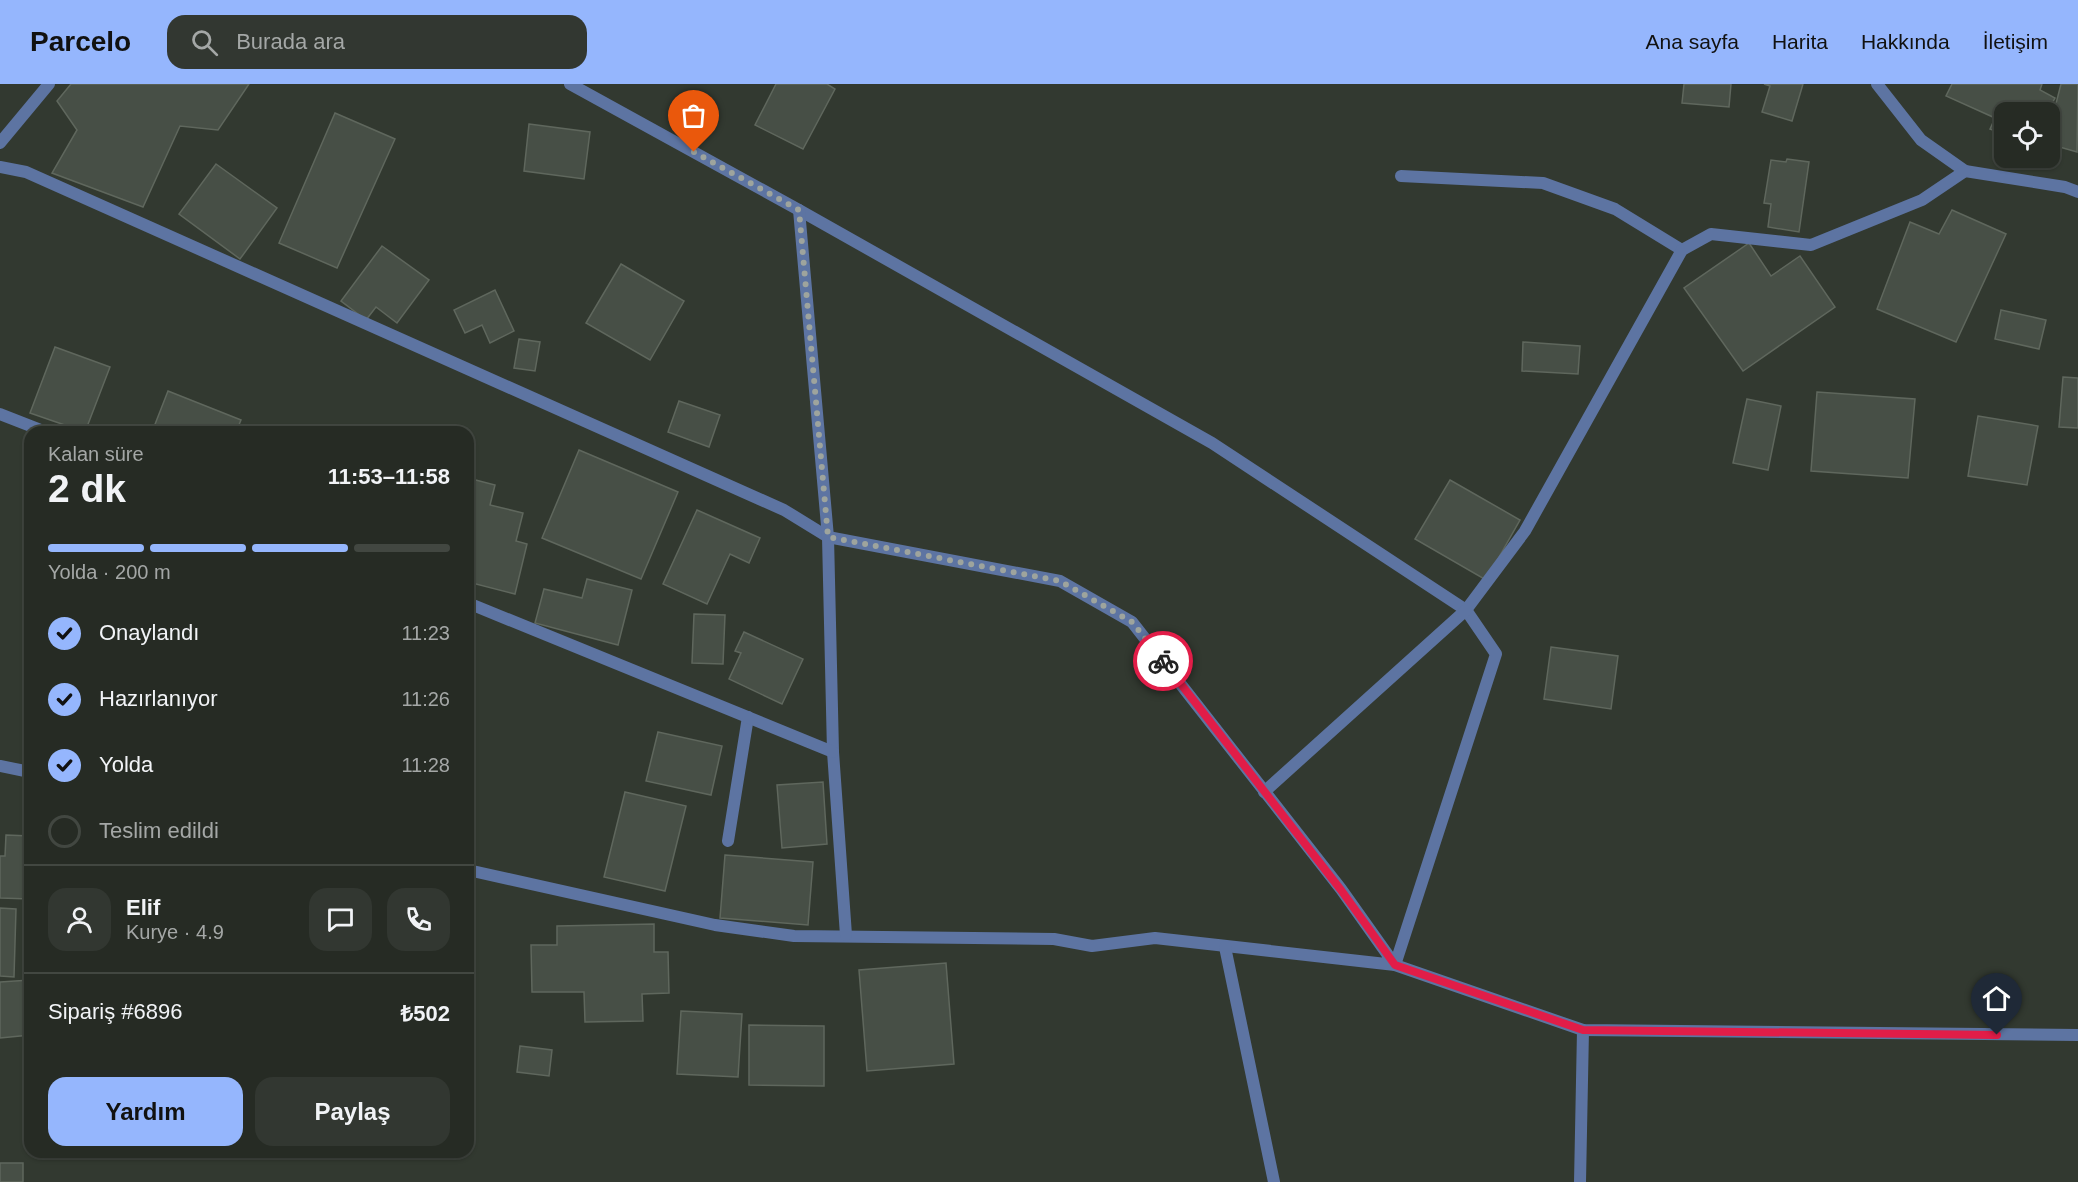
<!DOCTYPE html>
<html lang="tr">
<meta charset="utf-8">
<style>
body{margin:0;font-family:Arial,sans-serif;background:#323731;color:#f1f3f6;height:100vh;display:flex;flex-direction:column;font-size:22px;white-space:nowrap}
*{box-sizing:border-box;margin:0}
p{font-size:20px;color:#a4a7a6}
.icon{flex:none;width:33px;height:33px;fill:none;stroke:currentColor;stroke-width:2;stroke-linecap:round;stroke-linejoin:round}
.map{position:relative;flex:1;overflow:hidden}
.side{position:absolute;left:24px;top:342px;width:450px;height:732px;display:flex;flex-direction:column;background:#262b24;border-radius:18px;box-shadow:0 2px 4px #0004,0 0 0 2px #424741}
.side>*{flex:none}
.buttons{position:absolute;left:1994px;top:18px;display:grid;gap:12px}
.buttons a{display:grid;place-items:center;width:66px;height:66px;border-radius:12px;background:#262b24;box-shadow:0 2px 4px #0004,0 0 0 2px #424741;font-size:30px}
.pin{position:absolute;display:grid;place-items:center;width:51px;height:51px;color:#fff;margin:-62px -26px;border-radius:50% 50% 50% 0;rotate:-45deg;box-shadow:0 0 6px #0007}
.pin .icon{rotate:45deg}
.courier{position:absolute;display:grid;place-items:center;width:60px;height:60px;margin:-30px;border:4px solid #e11d48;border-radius:50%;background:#fff;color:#222;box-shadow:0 2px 8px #0007}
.overview em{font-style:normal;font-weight:800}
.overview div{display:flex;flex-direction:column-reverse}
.overview{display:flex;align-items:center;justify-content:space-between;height:102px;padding:0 24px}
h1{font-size:39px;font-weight:800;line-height:45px}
.bar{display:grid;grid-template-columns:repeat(4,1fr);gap:9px 6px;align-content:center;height:72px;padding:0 24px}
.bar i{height:8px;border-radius:4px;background:#424741}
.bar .on{background:#95b6fd}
.bar p{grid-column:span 4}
.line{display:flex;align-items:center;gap:15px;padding:0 24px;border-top:2px solid #424741}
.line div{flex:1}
.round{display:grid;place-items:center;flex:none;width:63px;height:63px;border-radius:18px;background:#323731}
ol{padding:0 24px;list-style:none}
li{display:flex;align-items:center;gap:18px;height:66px}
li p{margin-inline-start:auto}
li .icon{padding:6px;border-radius:50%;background:#95b6fd;color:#111;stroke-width:4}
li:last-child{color:#a4a7a6}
li i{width:33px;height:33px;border:3px solid #424741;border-radius:50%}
.button{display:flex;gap:12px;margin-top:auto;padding:12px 24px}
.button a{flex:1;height:69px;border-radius:18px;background:#95b6fd;color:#111;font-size:24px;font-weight:800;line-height:69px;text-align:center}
.button a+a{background:#323731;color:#f1f3f6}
header{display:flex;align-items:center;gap:36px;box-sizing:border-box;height:84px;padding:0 30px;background:#95b6fd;color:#111}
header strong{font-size:28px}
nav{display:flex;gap:33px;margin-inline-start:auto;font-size:21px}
.search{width:420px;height:54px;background:#323731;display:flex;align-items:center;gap:15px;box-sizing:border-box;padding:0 21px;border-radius:18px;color:#a4a7a6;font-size:22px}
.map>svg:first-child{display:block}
.building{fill:#474f46;stroke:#5f675d;stroke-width:1.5}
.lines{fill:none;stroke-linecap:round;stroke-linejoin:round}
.service{stroke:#5d74a2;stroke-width:12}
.minor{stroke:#5d74a2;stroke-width:12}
.done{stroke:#9ea49d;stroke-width:6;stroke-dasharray:0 10.8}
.route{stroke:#e11d48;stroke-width:8}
</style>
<header>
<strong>Parcelo</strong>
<div class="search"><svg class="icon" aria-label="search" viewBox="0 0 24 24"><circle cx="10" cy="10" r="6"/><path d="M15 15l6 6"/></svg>Burada ara</div>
<nav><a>Ana sayfa</a><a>Harita</a><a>Hakkında</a><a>İletişim</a></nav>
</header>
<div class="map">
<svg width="2078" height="1098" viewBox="0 0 2078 1098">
<rect width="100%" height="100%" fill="#323930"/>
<g class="building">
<polygon points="71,0 249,0 218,46 180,42 143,123 52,89 77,46 57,17"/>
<polygon points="776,0 827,0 835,5 803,65 755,41"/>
<polygon points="1684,0 1731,0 1729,23 1682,19"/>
<polygon points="1764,0 1803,0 1792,37 1762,28 1770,2"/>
<polygon points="1952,0 2042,0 2040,6 2055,14 2047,28 2004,28 2004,50 1990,45 1995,34 1946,12"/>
<polygon points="2061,0 2078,0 2077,68 2049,60 2049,47"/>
<polygon points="335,29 395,55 337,184 279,159"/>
<polygon points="529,40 590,48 584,95 524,87"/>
<polygon points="1787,75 1809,78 1799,148 1768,143 1771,120 1764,119 1771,76 1786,78"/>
<polygon points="216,80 277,124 240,175 179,130"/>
<polygon points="1952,126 2006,150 1956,258 1877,225 1910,138 1939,150"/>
<polygon points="1749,159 1771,192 1800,172 1835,223 1743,287 1684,204"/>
<polygon points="382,162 429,196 397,239 376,223 366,236 341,217"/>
<polygon points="621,180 684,217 650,276 586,239"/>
<polygon points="495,206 514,247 490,259 482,241 465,249 454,226"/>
<polygon points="2001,226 2046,236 2039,265 1995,255"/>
<polygon points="519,255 540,258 535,287 514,284"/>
<polygon points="1523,258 1580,262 1578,290 1522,287"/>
<polygon points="55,263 110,283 85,348 30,329"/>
<polygon points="2063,293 2078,294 2078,344 2059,343"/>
<polygon points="168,307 241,336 236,348 152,348"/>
<polygon points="1817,308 1915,315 1908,394 1811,387"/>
<polygon points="1747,315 1781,322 1768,386 1733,379"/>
<polygon points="679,317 720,331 709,363 668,348"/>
<polygon points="1978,332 2038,342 2027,401 1968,392"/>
<polygon points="579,366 678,408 641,495 542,454"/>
<polygon points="468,394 495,401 490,421 523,429 516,457 527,460 515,510 468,498"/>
<polygon points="1450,396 1520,436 1486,496 1415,455"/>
<polygon points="697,426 760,454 749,479 730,470 707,520 663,500"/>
<polygon points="587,495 632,506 618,561 535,539 544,505 582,514"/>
<polygon points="694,530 725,531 723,580 692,579"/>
<polygon points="744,548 803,575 782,620 729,595 741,569 735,567"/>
<polygon points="1551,563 1618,572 1611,625 1544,615"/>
<polygon points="658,648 722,662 711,711 646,697"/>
<polygon points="823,698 827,760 782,764 777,701"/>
<polygon points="625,708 686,722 665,807 604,793"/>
<polygon points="6,751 30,752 30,815 0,814 0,772 5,772"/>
<polygon points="725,771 813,778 808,841 720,834"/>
<polygon points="0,824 16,825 14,893 0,892"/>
<polygon points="654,840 654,868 668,868 669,909 642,910 643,937 585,938 584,908 532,908 531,861 557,861 557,842"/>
<polygon points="946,879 954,980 867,987 859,886"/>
<polygon points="30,896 30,951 0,954 0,898"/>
<polygon points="681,927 742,930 738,993 677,990"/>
<polygon points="749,941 824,942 824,1002 749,1001"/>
<polygon points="520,962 552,966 549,992 517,988"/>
<rect x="0" y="1079" width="23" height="19"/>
</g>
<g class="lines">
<g class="service">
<polyline points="1401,92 1543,99 1615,125 1682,166"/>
<polyline points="728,757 748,633"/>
</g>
<g class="minor">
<polyline points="570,0 799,126 1212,359 1466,526 1496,570 1395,881 1583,946 2078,951"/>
<polyline points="1877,0 1921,56 1965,87 2065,103 2078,108"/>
<polyline points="0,59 49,0"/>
<polyline points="0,83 26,88 784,426 828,453 1060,497 1132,538 1341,805 1395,881 1155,854 1092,862 1054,855 794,852 715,841 468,786"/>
<polyline points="799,126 828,453 833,668 846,851"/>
<polyline points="0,330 46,348"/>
<polyline points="468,519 833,668"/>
<polyline points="0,682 30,688"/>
<polyline points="1264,708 1466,526 1525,447 1682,166 1711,150 1811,161 1922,116 1965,87"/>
<polyline points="1225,863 1274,1098"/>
<polyline points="1580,1098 1583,946"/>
</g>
</g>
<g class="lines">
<polyline class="done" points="694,68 799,126 828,453 1060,497 1132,538 1163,577"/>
<polyline class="route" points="1163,577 1341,806 1395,881 1583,946 1997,951"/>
</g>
</svg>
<div class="buttons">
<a><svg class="icon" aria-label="locate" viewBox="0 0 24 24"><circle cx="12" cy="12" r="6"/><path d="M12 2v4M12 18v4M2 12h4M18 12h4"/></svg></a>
</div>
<div class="pin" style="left:694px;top:68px;background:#ea580c"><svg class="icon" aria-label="bag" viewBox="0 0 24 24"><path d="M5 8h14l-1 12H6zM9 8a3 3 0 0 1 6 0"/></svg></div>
<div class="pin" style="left:1997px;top:951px;background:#1f2937"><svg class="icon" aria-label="home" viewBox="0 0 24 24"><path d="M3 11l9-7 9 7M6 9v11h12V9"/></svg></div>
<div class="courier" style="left:1163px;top:577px"><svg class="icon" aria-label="bike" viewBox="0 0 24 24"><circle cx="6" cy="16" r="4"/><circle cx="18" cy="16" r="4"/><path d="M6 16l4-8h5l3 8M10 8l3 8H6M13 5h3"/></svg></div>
<section class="side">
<div class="overview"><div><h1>2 dk</h1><p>Kalan süre</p></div><em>11:53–11:58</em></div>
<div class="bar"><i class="on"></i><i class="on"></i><i class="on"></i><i></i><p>Yolda · 200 m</p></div>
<ol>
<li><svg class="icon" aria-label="check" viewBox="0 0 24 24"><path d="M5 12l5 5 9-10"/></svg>Onaylandı<p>11:23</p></li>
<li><svg class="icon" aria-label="check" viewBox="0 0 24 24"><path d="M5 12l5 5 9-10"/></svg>Hazırlanıyor<p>11:26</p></li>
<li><svg class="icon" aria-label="check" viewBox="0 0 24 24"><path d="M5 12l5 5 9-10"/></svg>Yolda<p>11:28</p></li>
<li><i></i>Teslim edildi</li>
</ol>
<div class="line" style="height:108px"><a class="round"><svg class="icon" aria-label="person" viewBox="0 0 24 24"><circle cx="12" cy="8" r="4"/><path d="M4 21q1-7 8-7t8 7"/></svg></a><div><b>Elif</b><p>Kurye · 4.9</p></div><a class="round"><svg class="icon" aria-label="chat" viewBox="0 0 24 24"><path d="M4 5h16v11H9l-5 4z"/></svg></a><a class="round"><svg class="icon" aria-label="phone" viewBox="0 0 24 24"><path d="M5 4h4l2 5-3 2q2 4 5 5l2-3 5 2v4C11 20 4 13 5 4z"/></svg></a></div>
<div class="line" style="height:78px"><div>Sipariş #6896</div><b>₺502</b></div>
<div class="button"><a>Yardım</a><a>Paylaş</a></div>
</section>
</div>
